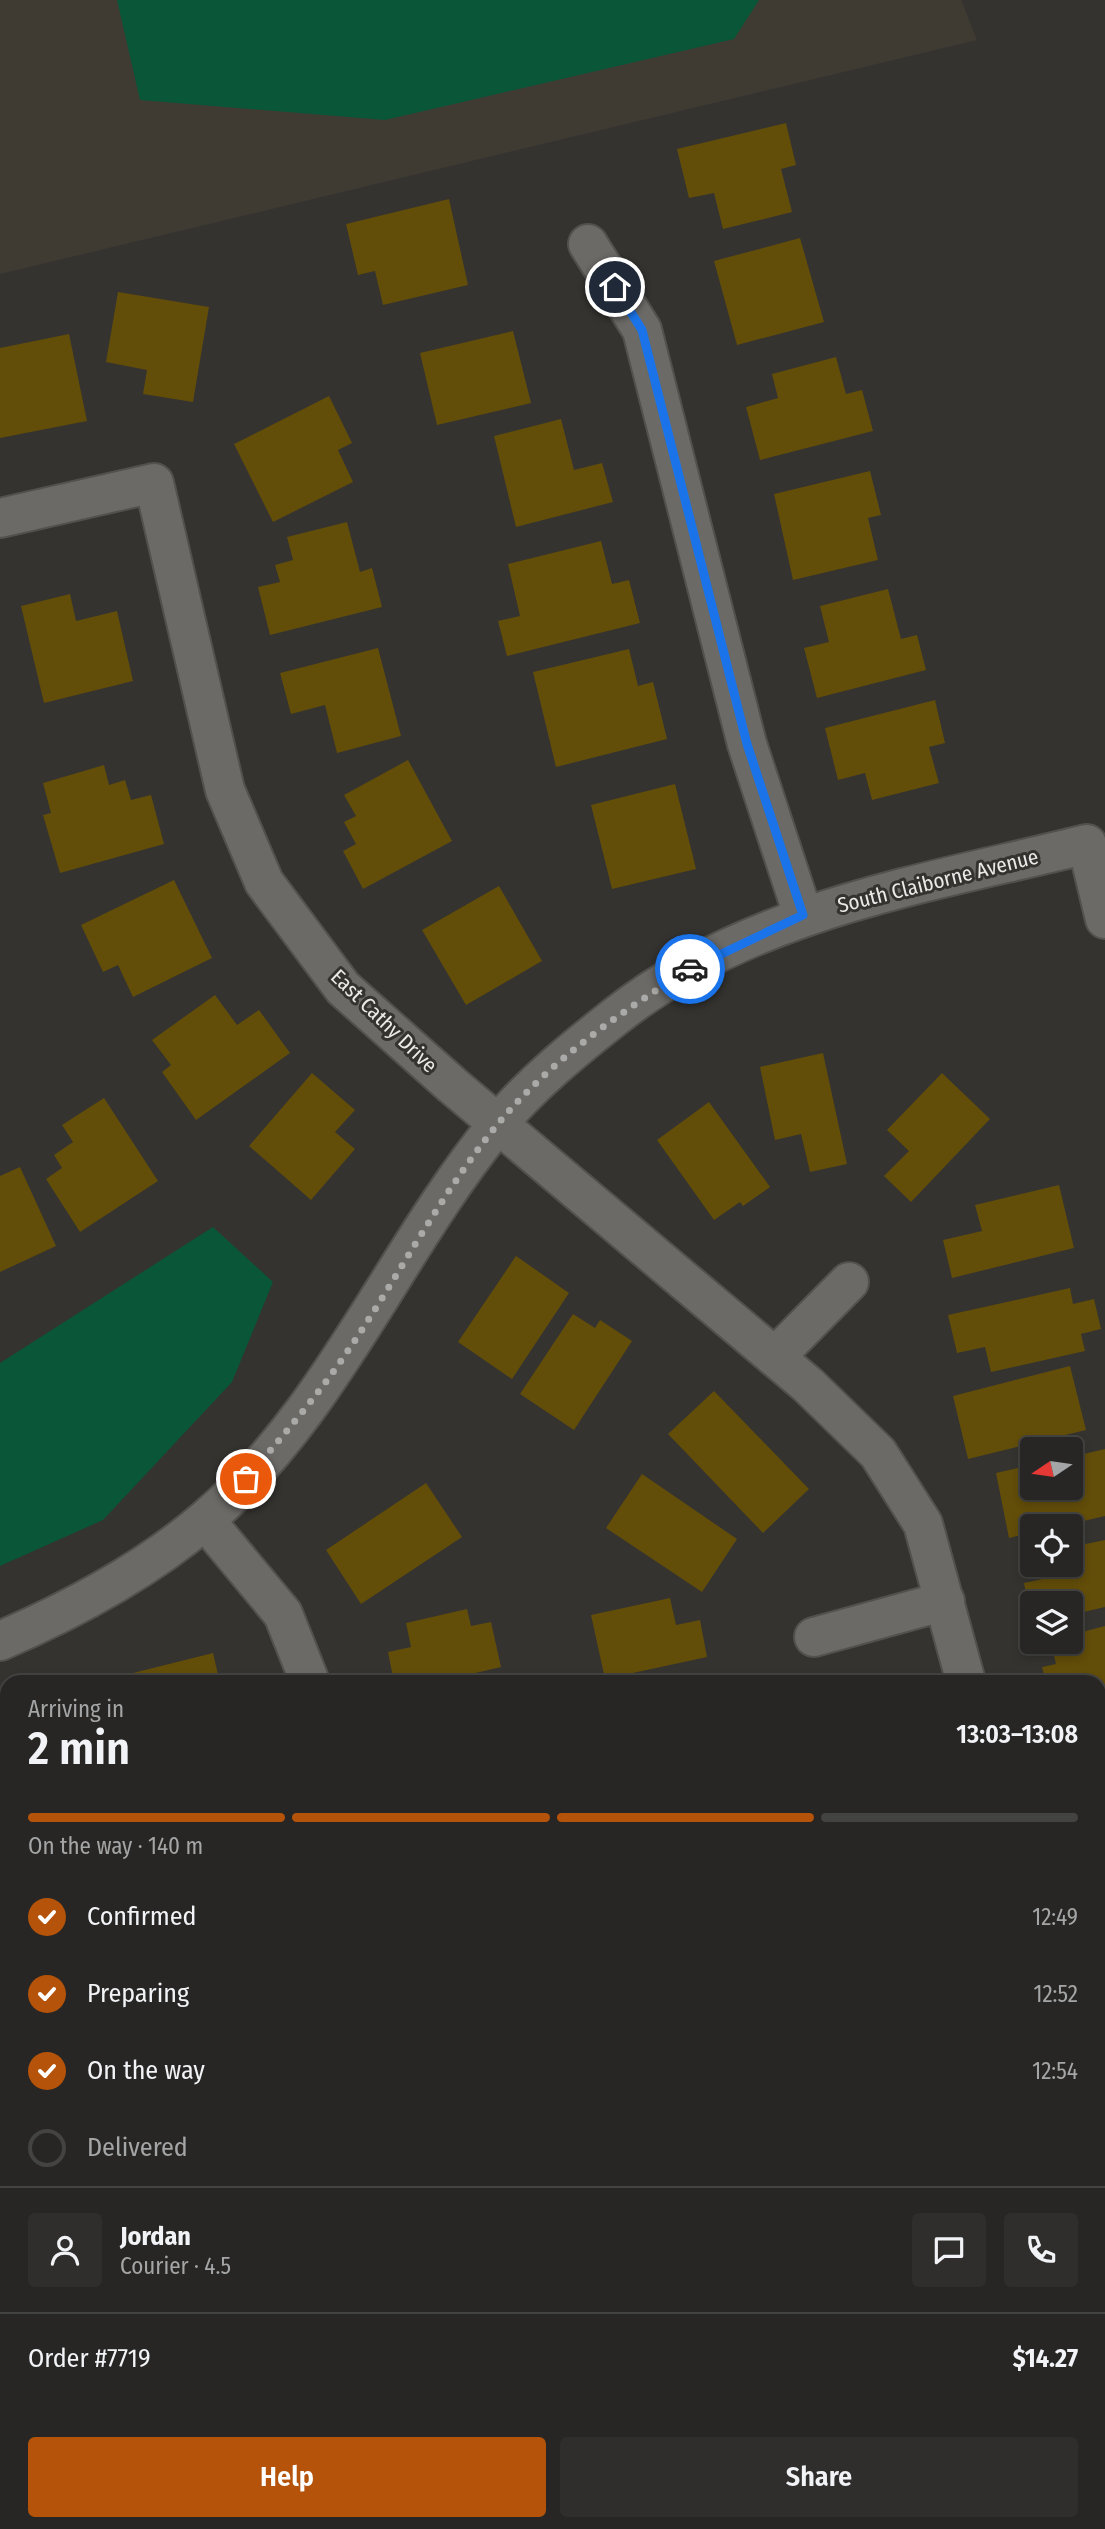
<!DOCTYPE html>
<meta charset="utf-8">
<style>
body{margin:0;font-family:"Fira Sans Condensed",sans-serif;background:#2f2e2c;color:#f1f3f6;height:100vh;display:flex;flex-direction:column;font-size:26px;white-space:nowrap}
*{box-sizing:border-box;margin:0}
p{font-size:23px;color:#a4a5a6}
.icon{flex:none;width:38px;height:38px;fill:none;stroke:currentColor;stroke-width:2;stroke-linecap:round;stroke-linejoin:round}
.map{position:relative;flex:1;overflow:hidden}
.drawer{position:absolute;left:0px;top:1675px;width:1106px;height:856px;display:flex;flex-direction:column;background:#272624;border-radius:21px 21px 0 0;box-shadow:0 4px 10px #0003,0 0 0 2px #434341}
.drawer>*{flex:none}
.needle{width:46px;rotate:257deg}
.tools{position:absolute;left:1020px;top:1437px;display:grid;gap:14px}
.tools a{display:grid;place-items:center;width:63px;height:63px;border-radius:7px;background:#272624;box-shadow:0 4px 10px #0003,0 0 0 2px #434341;font-size:35px}
.pin{position:absolute;display:grid;place-items:center;width:60px;height:60px;color:#fff;margin:-30px;border:4px solid #fff;border-radius:50%;box-shadow:0 2px 7px #0007}
.courier{position:absolute;display:grid;place-items:center;width:70px;height:70px;margin:-35px;border:5px solid #1a73e8;border-radius:50%;background:#fff;color:#222;box-shadow:0 2px 9px #0007}
.headline em{font-style:normal;font-weight:600}
.headline div{display:flex;flex-direction:column-reverse}
.headline{display:flex;align-items:center;justify-content:space-between;height:119px;padding:0 28px}
h1{font-size:46px;font-weight:600;line-height:52px}
.bar{display:grid;grid-template-columns:repeat(4,1fr);gap:10px 7px;align-content:center;height:84px;padding:0 28px}
.bar i{height:9px;border-radius:5px;background:#434341}
.bar .active{background:#b45309}
.bar p{grid-column:span 4}
.line{display:flex;align-items:center;gap:18px;padding:0 28px;border-top:2px solid #434341}
.line div{flex:1}
.round{display:grid;place-items:center;flex:none;width:74px;height:74px;border-radius:7px;background:#2f2e2c}
ol{padding:0 28px;list-style:none}
li{display:flex;align-items:center;gap:21px;height:77px}
li p{margin-inline-start:auto}
li .icon{padding:7px;border-radius:50%;background:#b45309;color:#fff;stroke-width:4}
li:last-child{color:#a4a5a6}
li i{width:38px;height:38px;border:4px solid #434341;border-radius:50%}
.cta{display:flex;gap:14px;margin-top:auto;padding:14px 28px}
.cta a{flex:1;height:80px;border-radius:7px;background:#b45309;color:#fff;font-size:28px;font-weight:600;line-height:80px;text-align:center}
.cta a+a{background:#2f2e2c;color:#f1f3f6}
.map>svg:first-child{display:block}
.built{fill:#3f3b33}
.green{fill:#0a5638}
.building{fill:#624d09}
.lines{fill:none;stroke-linecap:round;stroke-linejoin:round}
.minor-casing{stroke:#52514e;stroke-width:42}
.minor{stroke:#6b6a67;stroke-width:38}
.done{stroke:#aaaaa8;stroke-width:7;stroke-dasharray:0 12.6}
.route{stroke:#1a73e8;stroke-width:9}
.labels{text-anchor:middle;stroke-width:6;stroke-linejoin:round;paint-order:stroke}
.street-label{font-size:21px;fill:#eaeae8;stroke:#343330}
</style>
<div class="map">
<svg width="1105" height="2529" viewBox="0 0 1105 2529">
<rect width="100%" height="100%" fill="#343330"/>
<polygon class="built" points="0,0 961,0 977,40 0,274"/>
<g class="green">
<polygon points="117,0 759,0 734,39 385,120 140,100"/>
<polygon points="213,1227 273,1282 232,1382 103,1520 0,1566 0,1363"/>
</g>
<g class="building">
<polygon points="786,123 796,165 781,169 792,212 723,229 714,193 689,198 677,149"/>
<polygon points="449,199 468,285 383,305 375,271 358,275 346,224"/>
<polygon points="800,238 824,322 737,345 714,261"/>
<polygon points="118,292 209,307 193,402 143,394 147,370 106,362"/>
<polygon points="513,331 531,403 437,425 420,353"/>
<polygon points="69,334 87,421 0,438 0,348"/>
<polygon points="836,357 846,394 862,390 873,431 760,460 746,407 778,398 772,374"/>
<polygon points="329,396 352,443 338,450 353,482 273,522 234,444"/>
<polygon points="561,419 574,470 602,463 613,502 516,527 494,436"/>
<polygon points="870,471 881,515 868,518 878,560 793,580 774,494"/>
<polygon points="347,522 360,572 372,568 382,607 270,635 258,587 280,582 275,565 293,560 287,537"/>
<polygon points="601,541 612,584 629,580 640,623 507,656 498,621 520,616 508,564"/>
<polygon points="888,589 901,639 917,635 926,670 817,698 804,648 829,642 820,606"/>
<polygon points="70,594 76,621 117,611 133,681 44,703 21,606"/>
<polygon points="378,648 401,736 337,753 325,705 291,714 280,673"/>
<polygon points="629,649 638,686 653,682 667,739 556,767 533,672"/>
<polygon points="935,700 945,743 929,747 939,783 872,800 865,773 838,780 825,728"/>
<polygon points="408,760 452,841 363,889 343,851 356,844 344,822 356,816 344,795"/>
<polygon points="104,765 109,785 125,780 131,800 151,795 164,844 60,873 43,815 51,813 43,783"/>
<polygon points="675,784 696,869 612,889 591,805"/>
<polygon points="174,880 212,958 133,997 118,965 103,972 81,925"/>
<polygon points="499,886 542,961 466,1005 422,930"/>
<polygon points="215,995 237,1025 259,1010 290,1053 196,1120 162,1072 171,1065 152,1040"/>
<polygon points="823,1053 847,1164 810,1172 801,1134 775,1140 760,1067"/>
<polygon points="312,1073 355,1110 335,1132 355,1149 311,1200 249,1146"/>
<polygon points="942,1073 990,1119 911,1202 884,1176 909,1151 887,1130"/>
<polygon points="104,1098 158,1181 80,1232 46,1179 62,1168 54,1155 73,1142 62,1125"/>
<polygon points="709,1102 770,1187 743,1206 740,1202 714,1220 657,1140"/>
<polygon points="20,1167 56,1246 0,1272 0,1176"/>
<polygon points="1059,1185 1074,1248 952,1278 943,1240 982,1231 975,1205"/>
<polygon points="516,1256 569,1293 512,1379 458,1342"/>
<polygon points="1070,1288 1073,1304 1094,1299 1101,1329 1081,1334 1085,1351 991,1372 985,1347 957,1353 948,1315"/>
<polygon points="573,1314 595,1328 600,1320 632,1341 574,1430 520,1394"/>
<polygon points="1070,1366 1086,1430 968,1459 953,1396"/>
<polygon points="714,1391 809,1489 763,1533 668,1434"/>
<polygon points="1105,1449 1105,1516 1062,1526 1032,1526 1032,1532 1009,1538 996,1473 1032,1465 1032,1488 1071,1488 1071,1457"/>
<polygon points="642,1474 737,1539 702,1592 606,1528"/>
<polygon points="426,1483 462,1537 361,1604 326,1550"/>
<polygon points="1105,1540 1105,1607 1071,1615 1071,1603 1032,1603 1031,1618 1024,1583 1047,1578 1044,1564 1071,1564 1071,1547"/>
<polygon points="670,1598 676,1625 700,1620 707,1657 605,1679 591,1615"/>
<polygon points="467,1609 471,1626 491,1622 501,1667 437,1682 394,1682 388,1652 411,1647 406,1623"/>
<polygon points="1105,1626 1105,1694 1099,1696 1099,1682 1046,1682 1042,1667 1056,1664 1051,1642 1071,1642 1071,1635"/>
<polygon points="213,1653 219,1679 231,1676 233,1682 122,1682 121,1676"/>
<polygon points="1105,1716 1105,1781 1099,1783 1099,1717"/>
<polygon points="7,1739 7,1841 0,1843 0,1740"/>
<polygon points="1105,1802 1105,1870 1099,1872 1099,1804"/>
<polygon points="7,1864 7,1965 0,1966 0,1866"/>
<polygon points="7,1986 7,2049 6,2049 0,2024 0,1988"/>
<polygon points="1105,2181 1105,2213 1099,2204 1099,2184"/>
<polygon points="7,2436 7,2524 64,2525 44,2529 4,2529 0,2512 0,2438"/>
<polygon points="372,2524 464,2524 465,2529 373,2529"/>
<polygon points="921,2524 960,2524 975,2528 920,2529"/>
</g>
<g class="lines">
<g class="minor-casing">
<g id="minor">
<polyline points="588,244 642,330 747,744 803,915"/>
<polyline points="0,518 154,483 225,790 264,882 343,988 452,1085 808,1385 878,1453 923,1524 966,1682"/>
<polyline points="775,1357 849,1282"/>
<polyline points="205,1520 283,1614 310,1682"/>
<polyline points="814,1637 945,1601"/>
<path d="M0 1641C72 1610 144 1572 205 1520 332 1412 393 1252 497 1125 530 1085 574 1049 616 1016 750 910 926 884 1087 844L1105 919"/>
</g>
</g>
<use href="#minor" class="minor"/>
</g>
<g class="lines">
<path class="done" d="M246 1479C280 1439 315 1399 345 1355 397 1280 439 1196 497 1125 550 1061 620 1012 690 969"/>
<polyline class="route" points="615,287 642,330 747,744 803,915 690,969"/>
</g>
<g class="labels">
<g class="street-label">
<text transform="translate(938 881) rotate(-14)" y="7">South Claiborne Avenue</text>
<text transform="translate(384 1021) rotate(44)" y="7">East Cathy Drive</text>
</g>
</g>
</svg>
<div class="tools">
<a><svg class="needle" viewBox="-14 -14 28 28"><path d="M0-13l5 13h-10z" fill="#e53935"/><path d="M0 13l5-13h-10z" fill="#a4a5a6"/></svg></a>
<a><svg class="icon" aria-label="locate" viewBox="0 0 24 24"><circle cx="12" cy="12" r="6"/><path d="M12 2v4M12 18v4M2 12h4M18 12h4"/></svg></a>
<a><svg class="icon" aria-label="layers" viewBox="0 0 24 24"><path d="M12 4l9 5-9 5-9-5zM3 14l9 5 9-5"/></svg></a>
</div>
<div class="pin" style="left:246px;top:1479px;background:#ea580c"><svg class="icon" aria-label="bag" viewBox="0 0 24 24"><path d="M5 8h14l-1 12H6zM9 8a3 3 0 0 1 6 0"/></svg></div>
<div class="pin" style="left:615px;top:287px;background:#1f2937"><svg class="icon" aria-label="home" viewBox="0 0 24 24"><path d="M3 11l9-7 9 7M6 9v11h12V9"/></svg></div>
<div class="courier" style="left:690px;top:969px"><svg class="icon" aria-label="car" viewBox="0 0 24 24"><path d="M5 17H2v-5l4-1 3-4h7l3 4 3 1v5h-3M9 17h6M6 11h13"/><circle cx="7" cy="17" r="2"/><circle cx="17" cy="17" r="2"/></svg></div>
<section class="drawer">
<div class="headline"><div><h1>2 min</h1><p>Arriving in</p></div><em>13:03–13:08</em></div>
<div class="bar"><i class="active"></i><i class="active"></i><i class="active"></i><i></i><p>On the way · 140 m</p></div>
<ol>
<li><svg class="icon" aria-label="check" viewBox="0 0 24 24"><path d="M5 12l5 5 9-10"/></svg>Confirmed<p>12:49</p></li>
<li><svg class="icon" aria-label="check" viewBox="0 0 24 24"><path d="M5 12l5 5 9-10"/></svg>Preparing<p>12:52</p></li>
<li><svg class="icon" aria-label="check" viewBox="0 0 24 24"><path d="M5 12l5 5 9-10"/></svg>On the way<p>12:54</p></li>
<li><i></i>Delivered</li>
</ol>
<div class="line" style="height:126px"><a class="round"><svg class="icon" aria-label="person" viewBox="0 0 24 24"><circle cx="12" cy="8" r="4"/><path d="M4 21q1-7 8-7t8 7"/></svg></a><div><b>Jordan</b><p>Courier · 4.5</p></div><a class="round"><svg class="icon" aria-label="chat" viewBox="0 0 24 24"><path d="M4 5h16v11H9l-5 4z"/></svg></a><a class="round"><svg class="icon" aria-label="phone" viewBox="0 0 24 24"><path d="M5 4h4l2 5-3 2q2 4 5 5l2-3 5 2v4C11 20 4 13 5 4z"/></svg></a></div>
<div class="line" style="height:91px"><div>Order #7719</div><b>$14.27</b></div>
<div class="cta"><a>Help</a><a>Share</a></div>
</section>
</div>
